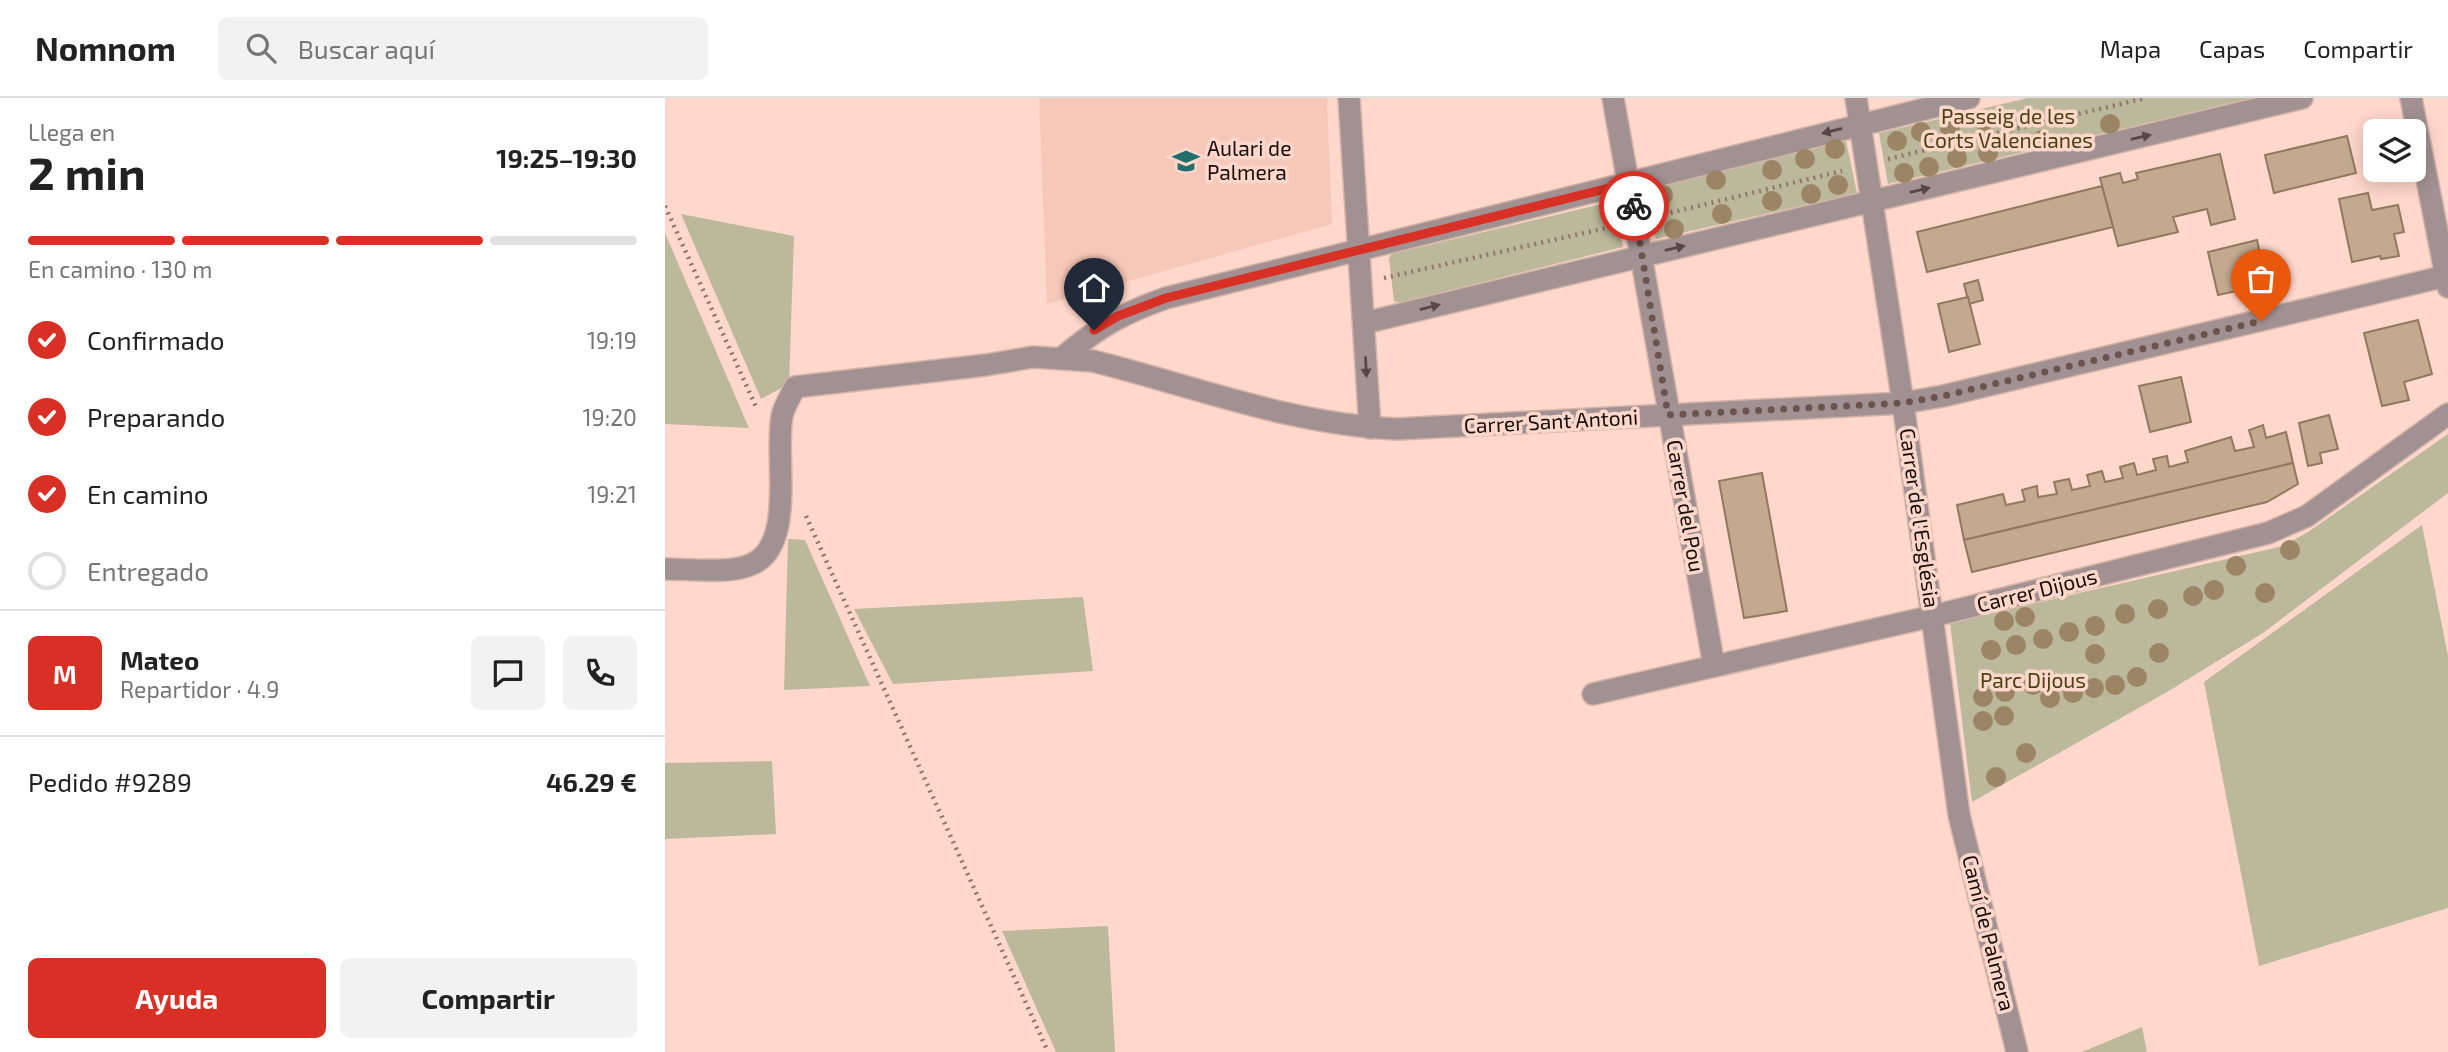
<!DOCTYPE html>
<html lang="es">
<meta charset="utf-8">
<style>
body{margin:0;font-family:"Exo 2",sans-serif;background:#f2f2f2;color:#222;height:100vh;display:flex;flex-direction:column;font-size:26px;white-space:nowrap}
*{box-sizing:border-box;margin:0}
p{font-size:23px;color:#767676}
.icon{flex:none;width:38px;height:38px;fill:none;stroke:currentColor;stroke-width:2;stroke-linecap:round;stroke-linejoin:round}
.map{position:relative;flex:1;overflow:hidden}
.side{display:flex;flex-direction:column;background:#fff;width:665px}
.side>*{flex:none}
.fabs{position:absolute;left:1698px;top:21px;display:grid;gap:14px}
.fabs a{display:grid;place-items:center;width:63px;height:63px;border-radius:10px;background:#fff;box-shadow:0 4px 18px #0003;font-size:35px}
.pin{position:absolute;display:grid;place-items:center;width:60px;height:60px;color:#fff;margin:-72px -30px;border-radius:50% 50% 50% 0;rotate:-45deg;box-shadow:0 0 7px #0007}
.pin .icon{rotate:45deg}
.courier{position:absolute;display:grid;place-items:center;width:70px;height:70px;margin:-35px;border:5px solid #d93025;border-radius:50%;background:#fff;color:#222;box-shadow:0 2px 9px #0007}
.headline em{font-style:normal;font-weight:700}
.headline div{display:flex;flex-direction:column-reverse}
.headline{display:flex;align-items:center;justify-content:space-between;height:119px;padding:0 28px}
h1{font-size:46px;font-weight:700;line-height:52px}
.bar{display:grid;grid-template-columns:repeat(4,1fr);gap:10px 7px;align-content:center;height:84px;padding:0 28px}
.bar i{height:9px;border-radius:5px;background:#e0e0e0}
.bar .current{background:#d93025}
.bar p{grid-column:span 4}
.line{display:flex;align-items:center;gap:18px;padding:0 28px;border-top:2px solid #e0e0e0}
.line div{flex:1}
.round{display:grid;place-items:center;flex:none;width:74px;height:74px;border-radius:10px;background:#f2f2f2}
ol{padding:0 28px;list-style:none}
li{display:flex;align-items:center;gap:21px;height:77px}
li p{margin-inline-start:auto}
li .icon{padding:7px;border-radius:50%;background:#d93025;color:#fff;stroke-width:4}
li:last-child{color:#767676}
li i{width:38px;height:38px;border:4px solid #e0e0e0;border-radius:50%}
.cta{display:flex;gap:14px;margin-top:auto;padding:14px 28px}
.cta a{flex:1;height:80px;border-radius:10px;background:#d93025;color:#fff;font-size:28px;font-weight:700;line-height:80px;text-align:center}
.cta a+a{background:#f2f2f2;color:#222}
header{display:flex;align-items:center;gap:42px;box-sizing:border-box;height:98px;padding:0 35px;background:#fff;border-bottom:2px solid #e0e0e0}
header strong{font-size:33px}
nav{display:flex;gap:38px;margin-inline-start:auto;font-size:24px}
.search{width:490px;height:63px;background:#f2f2f2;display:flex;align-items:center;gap:18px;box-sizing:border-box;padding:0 24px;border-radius:10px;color:#767676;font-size:26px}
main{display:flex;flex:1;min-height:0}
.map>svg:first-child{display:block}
.built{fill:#f6c8b9}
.green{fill:#bcb89b}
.building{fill:#c3aa8f;stroke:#91795f;stroke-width:2}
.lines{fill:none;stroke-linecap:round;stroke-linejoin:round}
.minor-casing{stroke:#d6b3a8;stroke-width:24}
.path{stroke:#8f756d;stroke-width:4.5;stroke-dasharray:2 5;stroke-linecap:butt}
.minor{stroke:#a29193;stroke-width:21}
.tree{fill:#9b8565}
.oneway{fill:#574847}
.done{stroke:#6a544d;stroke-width:7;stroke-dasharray:0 12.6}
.route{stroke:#d93025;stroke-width:9}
.labels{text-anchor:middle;stroke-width:7;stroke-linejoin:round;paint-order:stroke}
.park-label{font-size:21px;fill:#4a4211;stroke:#ffd7cb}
.poi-label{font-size:21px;fill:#190d09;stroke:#ffd7cb;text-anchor:start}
.street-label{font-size:21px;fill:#190d09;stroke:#ffd7cb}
</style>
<header>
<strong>Nomnom</strong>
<div class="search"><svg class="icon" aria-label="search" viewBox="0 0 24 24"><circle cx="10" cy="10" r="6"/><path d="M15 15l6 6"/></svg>Buscar aquí</div>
<nav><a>Mapa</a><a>Capas</a><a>Compartir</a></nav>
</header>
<main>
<section class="side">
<div class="headline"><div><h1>2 min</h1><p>Llega en</p></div><em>19:25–19:30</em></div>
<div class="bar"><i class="current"></i><i class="current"></i><i class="current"></i><i></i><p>En camino · 130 m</p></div>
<ol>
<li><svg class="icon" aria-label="check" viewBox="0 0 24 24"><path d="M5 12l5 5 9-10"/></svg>Confirmado<p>19:19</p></li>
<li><svg class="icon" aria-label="check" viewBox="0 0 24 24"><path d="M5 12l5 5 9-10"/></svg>Preparando<p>19:20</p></li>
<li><svg class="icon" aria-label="check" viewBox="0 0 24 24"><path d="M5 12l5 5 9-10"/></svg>En camino<p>19:21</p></li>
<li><i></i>Entregado</li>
</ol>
<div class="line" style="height:126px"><b class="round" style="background:#d93025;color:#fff">M</b><div><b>Mateo</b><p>Repartidor · 4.9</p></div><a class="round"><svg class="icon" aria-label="chat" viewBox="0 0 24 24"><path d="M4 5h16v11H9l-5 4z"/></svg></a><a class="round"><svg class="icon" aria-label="phone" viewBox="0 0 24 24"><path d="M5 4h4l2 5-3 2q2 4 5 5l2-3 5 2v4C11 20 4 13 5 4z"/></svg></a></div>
<div class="line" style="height:91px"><div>Pedido #9289</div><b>46.29 €</b></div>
<div class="cta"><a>Ayuda</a><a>Compartir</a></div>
</section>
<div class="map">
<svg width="1783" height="954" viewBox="0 0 1783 954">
<rect width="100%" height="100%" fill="#ffd7cb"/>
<polygon class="built" points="374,0 662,0 667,126 382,206"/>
<g class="green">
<polygon points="1363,0 1588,0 1223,86 1214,35"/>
<polygon points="1181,43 1192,95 991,141 980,91"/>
<polygon points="949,103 958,149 734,205 729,203 724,161 726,156"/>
<polygon points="16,116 129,138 124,286 96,301"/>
<polygon points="0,135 84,330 0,326"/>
<polygon points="1783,336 1783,395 1598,535 1502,594 1307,704 1285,525 1618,448 1643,434"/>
<polygon points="1757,427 1783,558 1783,810 1594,868 1539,584"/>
<polygon points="123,441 140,442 205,588 119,592"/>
<polygon points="418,499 428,573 228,586 189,511"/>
<polygon points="107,663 111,736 0,741 0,665"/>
<polygon points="443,828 450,954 391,954 337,833"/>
<polygon points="1477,929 1482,954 1417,954"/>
</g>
<g class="building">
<polygon points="1682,38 1691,75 1609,95 1600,57"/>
<polygon points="1555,56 1570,121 1546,127 1542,111 1508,119 1513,134 1453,148 1435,80 1455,75 1458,85 1473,81 1471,75"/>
<polygon points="1437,88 1448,129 1262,174 1252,134"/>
<polygon points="1703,95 1707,112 1733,107 1739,134 1729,136 1734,158 1716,161 1715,158 1687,164 1674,101"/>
<polygon points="1592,142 1600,178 1583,183 1585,190 1553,197 1543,154"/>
<polygon points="1313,182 1318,202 1304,206 1299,186"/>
<polygon points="1303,199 1315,246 1284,254 1273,206"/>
<polygon points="1753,222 1767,276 1739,284 1744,302 1717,308 1699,235"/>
<polygon points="1516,279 1526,324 1485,334 1474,288"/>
<polygon points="1664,317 1673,351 1655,355 1657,365 1643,368 1634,325"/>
<polygon points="1598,327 1601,340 1621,334 1628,365 1299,442 1292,407 1338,396 1341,407 1360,403 1357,392 1372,388 1373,399 1392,396 1389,384 1404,381 1407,392 1425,388 1422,377 1437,373 1440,384 1458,380 1455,369 1469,365 1472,377 1491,372 1488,361 1502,358 1504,369 1523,364 1520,353 1566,339 1570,353 1589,349 1584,332"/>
<polygon points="1628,365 1633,386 1602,404 1307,474 1299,442"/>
<polygon points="1097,375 1122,513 1079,520 1054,383"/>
</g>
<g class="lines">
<g class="minor-casing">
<g id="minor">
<polyline points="684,0 705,330"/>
<polyline points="948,0 1049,568"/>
<polyline points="1191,0 1238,305 1294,717 1352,954"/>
<polyline points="1746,0 1783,189"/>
<polyline points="699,225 1637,0"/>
<path d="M398 259C432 230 458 215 501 200L1304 0"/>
<path d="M0 471C24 471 64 476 85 467 132 449 109 358 117 318 119 308 126 298 130 289L321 267 368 259 428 263C528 288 628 327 732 331L1238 305 1278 298 1781 178"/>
<polyline points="928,596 1268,518 1603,435 1642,418 1783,316"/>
</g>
</g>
<g class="path">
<polyline points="1223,61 1481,0"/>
<polyline points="0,108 92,311"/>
<polyline points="992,118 1177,73"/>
<polyline points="719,180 946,129"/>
<polyline points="141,418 383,954"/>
</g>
<use href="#minor" class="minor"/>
</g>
<g class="tree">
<circle cx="1319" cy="23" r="10"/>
<circle cx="1445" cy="26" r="10"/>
<circle cx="1285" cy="30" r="10"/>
<circle cx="1256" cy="34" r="10"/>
<circle cx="1377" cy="42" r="10"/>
<circle cx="1232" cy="43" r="10"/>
<circle cx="1170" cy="51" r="10"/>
<circle cx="1323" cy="55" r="10"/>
<circle cx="1292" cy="60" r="10"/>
<circle cx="1140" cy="61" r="10"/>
<circle cx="1264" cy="69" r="10"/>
<circle cx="1107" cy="72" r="10"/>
<circle cx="1239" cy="75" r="10"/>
<circle cx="1051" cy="82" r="10"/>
<circle cx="1173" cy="87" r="10"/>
<circle cx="1146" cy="96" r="10"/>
<circle cx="998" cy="97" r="10"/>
<circle cx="1107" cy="103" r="10"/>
<circle cx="1057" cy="116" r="10"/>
<circle cx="1009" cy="131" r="10"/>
<circle cx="1625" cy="452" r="10"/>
<circle cx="1571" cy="468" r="10"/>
<circle cx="1549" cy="492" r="10"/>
<circle cx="1600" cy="495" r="10"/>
<circle cx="1528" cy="498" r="10"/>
<circle cx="1493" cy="511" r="10"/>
<circle cx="1460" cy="516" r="10"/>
<circle cx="1360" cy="519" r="10"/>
<circle cx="1339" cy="523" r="10"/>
<circle cx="1430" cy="528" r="10"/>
<circle cx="1404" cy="534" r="10"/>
<circle cx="1378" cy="541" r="10"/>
<circle cx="1351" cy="547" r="10"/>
<circle cx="1326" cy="552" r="10"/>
<circle cx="1494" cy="555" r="10"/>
<circle cx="1430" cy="556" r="10"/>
<circle cx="1472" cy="579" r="10"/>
<circle cx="1368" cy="587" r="10"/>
<circle cx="1450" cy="587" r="10"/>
<circle cx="1429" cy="590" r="10"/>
<circle cx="1340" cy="594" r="10"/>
<circle cx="1408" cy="595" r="10"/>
<circle cx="1318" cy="599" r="10"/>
<circle cx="1385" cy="600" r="10"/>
<circle cx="1339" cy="618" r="10"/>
<circle cx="1318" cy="623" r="10"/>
<circle cx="1361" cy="655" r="10"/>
<circle cx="1331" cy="679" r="10"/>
</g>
<defs><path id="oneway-solid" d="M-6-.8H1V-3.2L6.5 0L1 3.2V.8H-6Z" transform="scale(1.75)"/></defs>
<g class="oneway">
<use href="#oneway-solid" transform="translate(1167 33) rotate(166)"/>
<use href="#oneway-solid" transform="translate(1476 39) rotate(-13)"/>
<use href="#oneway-solid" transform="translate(1255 92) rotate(-13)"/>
<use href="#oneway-solid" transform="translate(1010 150) rotate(-13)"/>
<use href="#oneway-solid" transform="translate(765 209) rotate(-14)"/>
<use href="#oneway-solid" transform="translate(701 269) rotate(87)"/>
</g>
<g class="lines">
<polyline class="done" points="969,108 1003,317 1238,305 1278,298 1596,223"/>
<polyline class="route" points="429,232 453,218 501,200 964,85 969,108"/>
</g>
<defs>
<g id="school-bare" transform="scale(2.1)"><path d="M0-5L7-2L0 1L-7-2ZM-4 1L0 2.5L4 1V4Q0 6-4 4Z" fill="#236e6c" stroke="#ffd7cb" stroke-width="2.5" paint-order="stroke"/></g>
</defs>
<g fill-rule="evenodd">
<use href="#school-bare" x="521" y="63"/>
</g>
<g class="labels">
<g class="park-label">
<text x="1343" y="26">Passeig de les<tspan x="1343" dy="24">Corts Valencianes</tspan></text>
<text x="1368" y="590">Parc Dijous</text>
</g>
<g class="poi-label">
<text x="542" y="58">Aulari de<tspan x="542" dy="24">Palmera</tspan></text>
</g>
<g class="street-label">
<text transform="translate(886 324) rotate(-3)" y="7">Carrer Sant Antoni</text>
<text transform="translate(1020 408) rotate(80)" y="7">Carrer del Pou</text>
<text transform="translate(1254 420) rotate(82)" y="7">Carrer de l'Església</text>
<text transform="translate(1372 493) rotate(-14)" y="7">Carrer Dijous</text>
<text transform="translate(1323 835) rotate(76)" y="7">Camí de Palmera</text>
</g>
</g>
</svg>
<div class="fabs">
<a><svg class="icon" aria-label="layers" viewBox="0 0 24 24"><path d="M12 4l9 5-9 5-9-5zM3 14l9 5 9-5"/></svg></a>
</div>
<div class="pin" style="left:1596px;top:223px;background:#ea580c"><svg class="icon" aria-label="bag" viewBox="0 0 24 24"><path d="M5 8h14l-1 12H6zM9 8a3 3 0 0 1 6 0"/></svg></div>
<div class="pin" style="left:429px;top:232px;background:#1f2937"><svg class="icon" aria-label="home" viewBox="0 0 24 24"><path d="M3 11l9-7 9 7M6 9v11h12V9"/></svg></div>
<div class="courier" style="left:969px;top:108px"><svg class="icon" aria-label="bike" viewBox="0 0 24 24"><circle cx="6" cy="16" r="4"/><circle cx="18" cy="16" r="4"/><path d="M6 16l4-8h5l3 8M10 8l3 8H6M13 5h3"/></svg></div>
</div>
</main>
